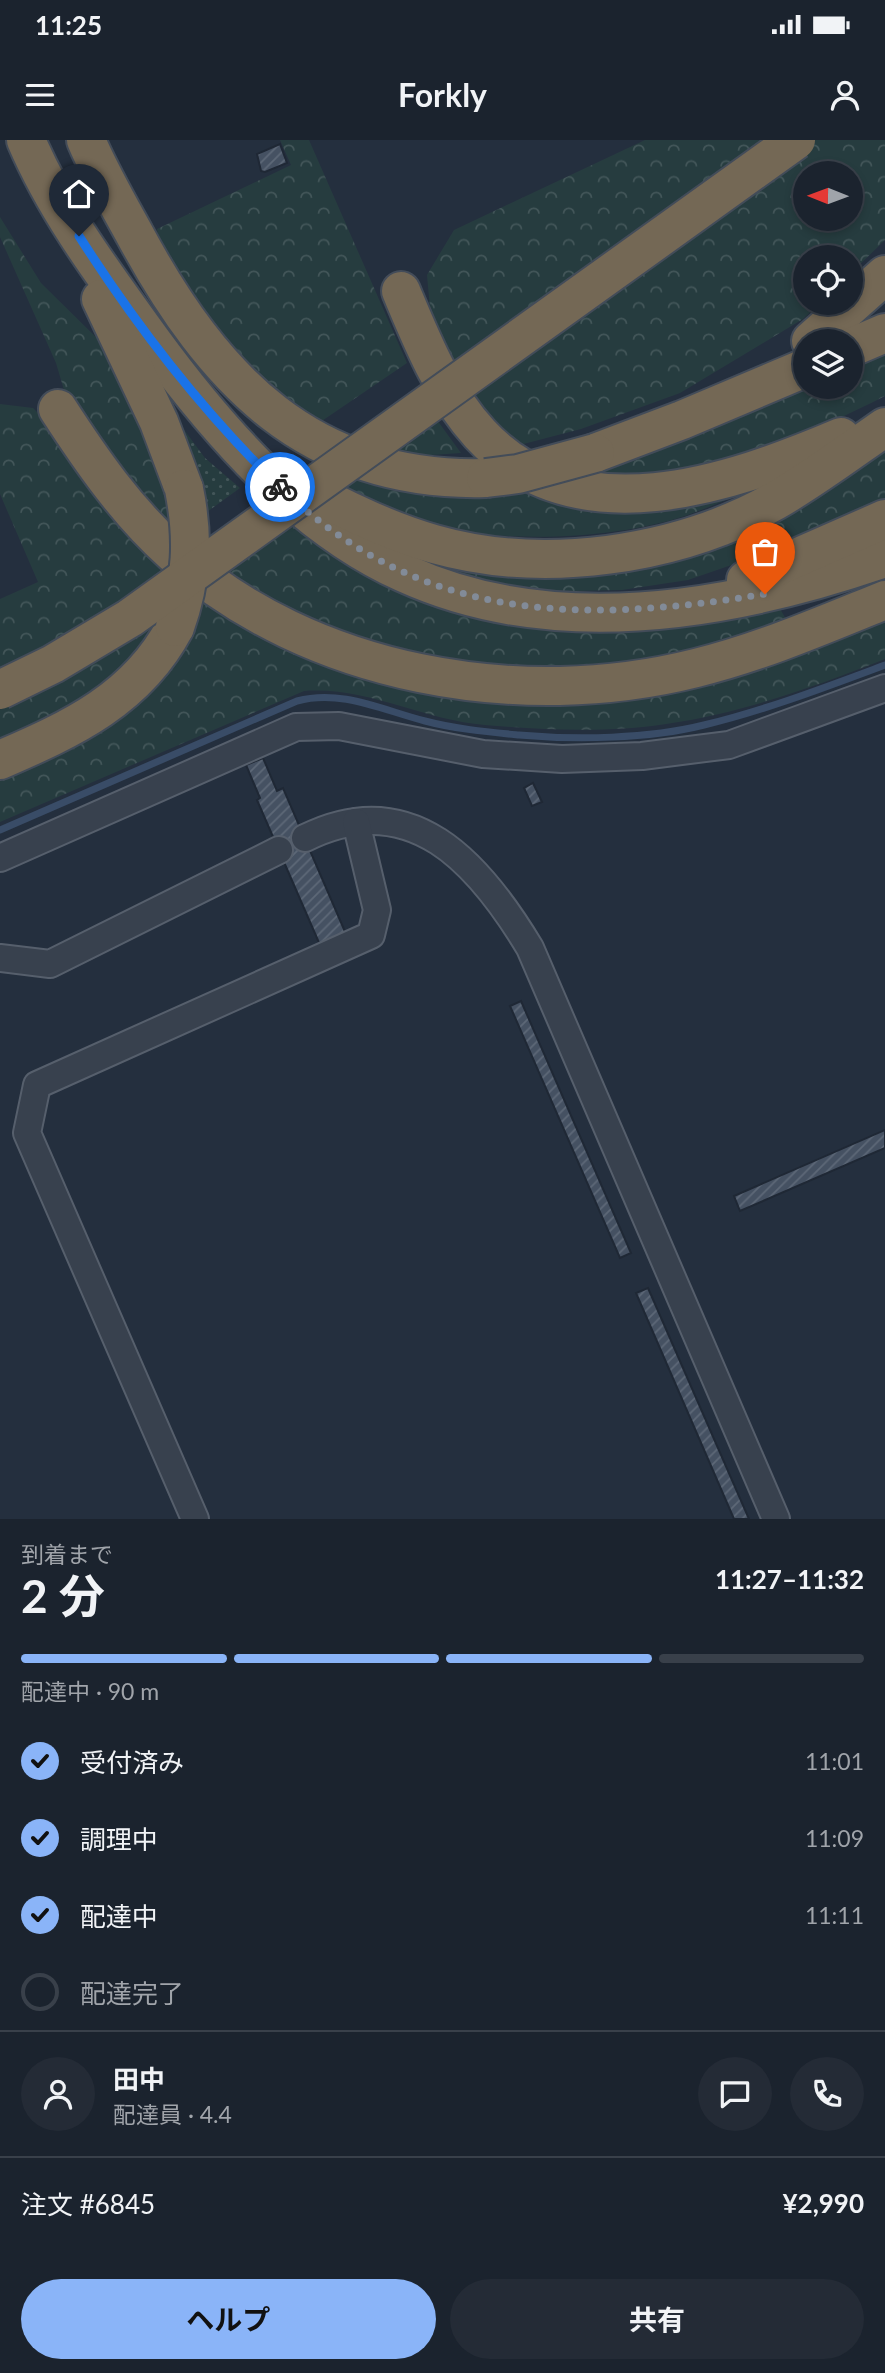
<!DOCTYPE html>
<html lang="ja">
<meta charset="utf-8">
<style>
body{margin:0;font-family:Lato,"Noto Sans JP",sans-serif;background:#242b36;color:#f1f3f6;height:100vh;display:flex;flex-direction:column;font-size:26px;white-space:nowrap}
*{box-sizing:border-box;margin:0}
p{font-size:23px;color:#a0a4aa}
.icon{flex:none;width:38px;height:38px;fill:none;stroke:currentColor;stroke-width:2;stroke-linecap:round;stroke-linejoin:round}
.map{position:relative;height:1379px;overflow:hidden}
.side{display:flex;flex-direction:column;background:#1b232e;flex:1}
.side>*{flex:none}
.needle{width:46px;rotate:271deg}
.controls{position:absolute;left:793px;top:21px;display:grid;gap:14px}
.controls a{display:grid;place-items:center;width:70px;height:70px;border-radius:50%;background:#1b232e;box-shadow:0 4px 10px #0003,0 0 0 2px #39404a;font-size:35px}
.pin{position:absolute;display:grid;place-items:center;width:60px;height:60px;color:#fff;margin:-72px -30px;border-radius:50% 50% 50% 0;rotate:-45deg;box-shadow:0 0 7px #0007}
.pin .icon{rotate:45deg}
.courier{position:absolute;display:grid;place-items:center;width:70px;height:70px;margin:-35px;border:5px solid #1a73e8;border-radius:50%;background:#fff;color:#222;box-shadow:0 2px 9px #0007}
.head em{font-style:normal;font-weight:700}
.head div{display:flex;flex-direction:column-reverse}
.head{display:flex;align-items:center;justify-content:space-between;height:119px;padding:0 21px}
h1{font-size:46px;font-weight:700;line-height:52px}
.bar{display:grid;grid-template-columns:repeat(4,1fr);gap:10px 7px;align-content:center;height:84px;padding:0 21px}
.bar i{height:9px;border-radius:5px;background:#39404a}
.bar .current{background:#8ab4f8}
.bar p{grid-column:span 4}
.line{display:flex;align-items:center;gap:18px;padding:0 21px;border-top:2px solid #39404a}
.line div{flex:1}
.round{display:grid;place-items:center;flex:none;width:74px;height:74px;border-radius:37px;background:#242b36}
ol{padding:0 21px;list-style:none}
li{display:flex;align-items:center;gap:21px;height:77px}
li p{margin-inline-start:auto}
li .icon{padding:7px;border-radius:50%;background:#8ab4f8;color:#111;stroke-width:4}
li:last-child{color:#a0a4aa}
li i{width:38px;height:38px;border:4px solid #39404a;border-radius:50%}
.cta{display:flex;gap:14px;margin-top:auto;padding:14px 21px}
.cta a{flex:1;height:80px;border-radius:42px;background:#8ab4f8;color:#111;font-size:28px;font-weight:700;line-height:80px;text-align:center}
.cta a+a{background:#242b36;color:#f1f3f6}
.status{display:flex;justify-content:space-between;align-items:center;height:49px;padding:0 35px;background:#1b232e;direction:ltr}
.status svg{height:19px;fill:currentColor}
header{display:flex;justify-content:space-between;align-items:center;height:91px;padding:0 21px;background:#1b232e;font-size:32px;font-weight:700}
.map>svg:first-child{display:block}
.grass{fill:url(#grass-dots)}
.forest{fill:url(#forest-crowns);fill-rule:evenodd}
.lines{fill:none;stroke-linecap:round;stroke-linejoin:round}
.stream{stroke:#394c67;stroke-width:7}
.building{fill:url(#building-hatch);stroke:#1f2835;stroke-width:2}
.minor-casing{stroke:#565f6c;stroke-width:30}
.highway-casing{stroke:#434c59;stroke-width:42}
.minor{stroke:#38414e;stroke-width:26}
.highway{stroke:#746855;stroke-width:38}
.highway-bridge-casing{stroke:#434c59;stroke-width:42;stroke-linecap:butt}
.highway-bridge{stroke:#746855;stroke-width:38}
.done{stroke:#828b98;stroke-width:7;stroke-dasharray:0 12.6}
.route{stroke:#1a73e8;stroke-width:9}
</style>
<div class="status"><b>11:25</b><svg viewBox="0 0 49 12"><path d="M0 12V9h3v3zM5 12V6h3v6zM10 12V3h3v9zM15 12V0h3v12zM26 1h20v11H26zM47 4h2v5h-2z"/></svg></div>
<header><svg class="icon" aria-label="menu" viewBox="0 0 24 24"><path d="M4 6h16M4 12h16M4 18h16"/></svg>Forkly<svg class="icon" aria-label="person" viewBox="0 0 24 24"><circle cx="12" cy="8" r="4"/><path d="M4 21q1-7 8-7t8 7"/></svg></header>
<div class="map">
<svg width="885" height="1379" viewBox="0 0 885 1379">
<defs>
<pattern id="grass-dots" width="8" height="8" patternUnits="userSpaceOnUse" patternTransform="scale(1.75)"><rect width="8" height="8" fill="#263c3f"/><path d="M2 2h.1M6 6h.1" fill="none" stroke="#435659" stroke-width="1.8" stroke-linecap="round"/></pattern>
<pattern id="forest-crowns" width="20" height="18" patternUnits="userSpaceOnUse" patternTransform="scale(1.75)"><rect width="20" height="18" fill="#263c3f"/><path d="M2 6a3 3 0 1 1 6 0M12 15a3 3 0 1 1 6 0" fill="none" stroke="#435659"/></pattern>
<pattern id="building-hatch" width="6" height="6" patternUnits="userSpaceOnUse" patternTransform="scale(1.75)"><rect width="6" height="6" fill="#455162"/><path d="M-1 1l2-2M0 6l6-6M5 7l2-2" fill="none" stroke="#5d6877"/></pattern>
</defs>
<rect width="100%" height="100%" fill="#242f3e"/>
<polygon class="grass" points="179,283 205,318 240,348 196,380"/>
<g class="forest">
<polygon points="280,0 309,0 407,223 313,287 265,256 167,140 157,89 291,25"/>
<path d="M645 0H885V100L851 133 850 117H805V163H820L803 179 680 253 581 289 508 308 478 276 431 179 427 135 454 90ZM805 33H850V79H805Z"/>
<polygon points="0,77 41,143 107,208 164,331 175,397 87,288 64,250 56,223 0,97"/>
<path d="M885 202V256C811 293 721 336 637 337 612 338 587 335 562 334L805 247H850L851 217Z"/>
<polygon points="0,264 33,268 57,292 171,432 0,536 0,459 38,442 0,354"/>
<polygon points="429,269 461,313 387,318"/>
<polygon points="885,311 885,360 746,420 688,440 622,450 524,452 476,441 380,407 572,429 849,334"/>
<path d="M343 331 754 348C731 358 708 368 685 376 611 400 507 403 431 386 394 377 357 362 320 350Z"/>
<polygon points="288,382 333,412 536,487 637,491 693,486 779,467 787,481 722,508 590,529 434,522 285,475 217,432"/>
<path d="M201 452 499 557 885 474V519C814 547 742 573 666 584 607 593 544 590 485 585 423 580 366 546 304 551L0 682V633L25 623Z"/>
<path d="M164 472C157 484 152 499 143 510 106 554 52 580 0 603V566Z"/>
</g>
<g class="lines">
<path class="stream" d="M0 690 297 561C341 549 382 570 425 581 455 589 488 592 519 595 576 600 648 599 704 585 766 570 826 547 885 525"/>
</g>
<g class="building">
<polygon points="280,4 287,23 265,32 261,31 257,14"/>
<polygon points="263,618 277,651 283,648 346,794 320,805 257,660 260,658 246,625"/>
<polygon points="533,643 542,662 532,666 524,648"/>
<polygon points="521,861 631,1113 620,1118 510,866"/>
<polygon points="885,990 885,1008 740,1071 734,1056"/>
<polygon points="648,1148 749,1379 734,1379 636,1153"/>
</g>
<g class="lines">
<g class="minor-casing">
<g id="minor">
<path d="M305 698C411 645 479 723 530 808L776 1379"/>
<polyline points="0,718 296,587 339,586 483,614 562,619 642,616 729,605 885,548"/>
<polyline points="0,818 50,824 279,710"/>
<polyline points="195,1379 27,993 37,945 371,795 377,770 356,682"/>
</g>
</g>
<g class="highway-casing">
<g id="highway">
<path d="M26 0C57 73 106 137 152 201 218 291 301 387 404 433 555 502 735 470 885 418"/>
<path d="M86 0C100 33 118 64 135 95 213 240 310 343 486 338"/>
<path d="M401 151C422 201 443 254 480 294 576 398 730 344 841 297"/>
<polyline points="101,159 159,282 184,349"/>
<polyline points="811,201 885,135"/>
<polyline points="850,208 885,193"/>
<path d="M58 269C91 320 127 372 173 413 310 536 521 572 696 528 761 512 823 485 885 460"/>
<polyline points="595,313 682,280 805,228"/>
<path d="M312 352C351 373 392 392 434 404 543 435 676 416 775 361 813 339 849 312 885 287"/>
<polyline points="746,440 885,379"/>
<path d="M0 620C72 589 137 559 175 487"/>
</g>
</g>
<use href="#minor" class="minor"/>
<use href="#highway" class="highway"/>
<g class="highway-bridge-casing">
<g id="highway-bridge">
<polyline points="486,338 518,334 595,313"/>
<path d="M175 487C192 439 194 399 184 349"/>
<polyline points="0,550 53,524 130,478 796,0"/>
</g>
</g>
<use href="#highway-bridge" class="highway-bridge"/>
</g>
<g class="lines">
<path class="done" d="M280 347C423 484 581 484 765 454"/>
<path class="route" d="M79 96C137 187 203 272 280 347"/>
</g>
</svg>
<div class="controls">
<a><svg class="needle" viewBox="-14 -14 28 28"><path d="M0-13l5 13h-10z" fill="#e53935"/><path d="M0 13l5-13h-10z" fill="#a0a4aa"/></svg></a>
<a><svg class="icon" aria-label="locate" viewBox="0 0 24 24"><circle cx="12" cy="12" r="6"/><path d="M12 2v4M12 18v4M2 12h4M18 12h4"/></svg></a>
<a><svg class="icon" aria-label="layers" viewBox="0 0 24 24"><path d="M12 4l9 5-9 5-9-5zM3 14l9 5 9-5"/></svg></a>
</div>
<div class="pin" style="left:765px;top:454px;background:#ea580c"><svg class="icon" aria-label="bag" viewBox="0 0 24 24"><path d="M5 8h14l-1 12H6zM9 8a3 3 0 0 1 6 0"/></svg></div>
<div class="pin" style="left:79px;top:96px;background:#1f2937"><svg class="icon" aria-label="home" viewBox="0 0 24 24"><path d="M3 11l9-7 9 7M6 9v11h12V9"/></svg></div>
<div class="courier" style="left:280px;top:347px"><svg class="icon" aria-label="bike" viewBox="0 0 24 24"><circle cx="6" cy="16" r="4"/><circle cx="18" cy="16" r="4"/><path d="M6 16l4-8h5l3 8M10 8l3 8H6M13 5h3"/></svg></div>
</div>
<section class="side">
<div class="head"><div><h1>2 分</h1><p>到着まで</p></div><em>11:27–11:32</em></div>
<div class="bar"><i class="current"></i><i class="current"></i><i class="current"></i><i></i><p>配達中 · 90 m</p></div>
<ol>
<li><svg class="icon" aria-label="check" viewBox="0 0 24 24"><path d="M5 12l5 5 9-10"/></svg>受付済み<p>11:01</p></li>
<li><svg class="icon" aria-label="check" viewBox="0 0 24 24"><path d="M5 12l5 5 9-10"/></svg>調理中<p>11:09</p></li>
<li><svg class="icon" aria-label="check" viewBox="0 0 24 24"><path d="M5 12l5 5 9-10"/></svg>配達中<p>11:11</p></li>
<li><i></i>配達完了</li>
</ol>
<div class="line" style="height:126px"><a class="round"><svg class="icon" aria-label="person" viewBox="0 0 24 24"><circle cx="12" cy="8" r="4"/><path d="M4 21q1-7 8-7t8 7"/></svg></a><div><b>田中</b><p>配達員 · 4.4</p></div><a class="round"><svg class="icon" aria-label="chat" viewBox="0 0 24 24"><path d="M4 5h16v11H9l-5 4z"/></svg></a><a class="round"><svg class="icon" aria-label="phone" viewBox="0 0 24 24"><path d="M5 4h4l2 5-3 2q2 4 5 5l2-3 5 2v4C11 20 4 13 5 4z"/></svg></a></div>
<div class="line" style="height:91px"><div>注文 #6845</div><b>¥2,990</b></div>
<div class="cta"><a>ヘルプ</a><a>共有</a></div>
</section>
